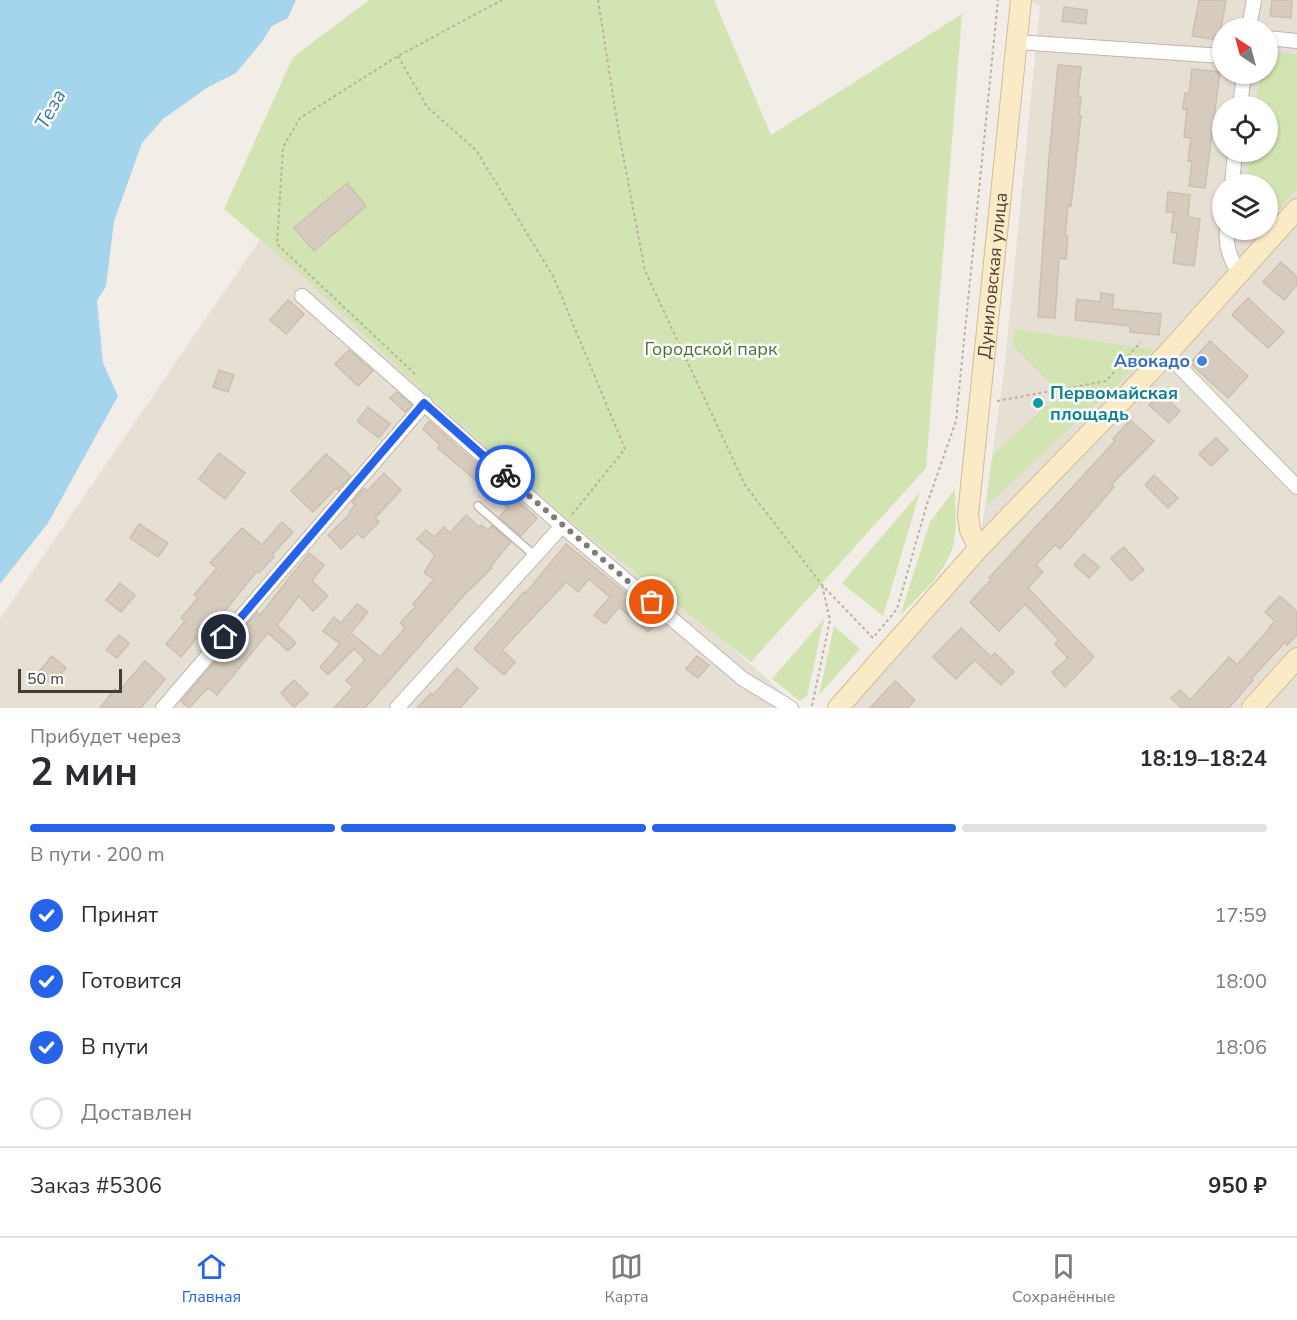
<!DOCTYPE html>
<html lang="ru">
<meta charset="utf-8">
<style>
body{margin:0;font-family:"Nunito Sans",sans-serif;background:#f7f7f7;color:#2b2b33;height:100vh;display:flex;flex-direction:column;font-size:22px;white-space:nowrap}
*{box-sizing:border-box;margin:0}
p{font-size:20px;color:#7c7c81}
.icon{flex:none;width:33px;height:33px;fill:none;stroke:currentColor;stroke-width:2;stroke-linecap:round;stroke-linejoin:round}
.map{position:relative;height:708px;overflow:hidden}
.details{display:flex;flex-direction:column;background:#fff;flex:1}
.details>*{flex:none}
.needle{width:39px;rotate:324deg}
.controls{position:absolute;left:1212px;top:18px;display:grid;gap:12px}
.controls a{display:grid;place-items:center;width:66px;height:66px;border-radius:50%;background:#fff;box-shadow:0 2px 4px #0004;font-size:30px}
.scale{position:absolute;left:18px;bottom:15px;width:104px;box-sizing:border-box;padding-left:6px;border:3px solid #443d36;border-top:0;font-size:16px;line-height:21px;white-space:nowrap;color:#443d36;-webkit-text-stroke:4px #fff;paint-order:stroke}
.pin{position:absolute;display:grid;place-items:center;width:51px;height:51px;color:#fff;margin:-26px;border:3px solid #fff;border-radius:50%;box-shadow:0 2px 6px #0007}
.courier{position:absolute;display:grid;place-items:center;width:60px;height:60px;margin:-30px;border:4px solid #2563eb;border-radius:50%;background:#fff;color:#222;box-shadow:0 2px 8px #0007}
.head em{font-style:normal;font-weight:700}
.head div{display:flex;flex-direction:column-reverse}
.head{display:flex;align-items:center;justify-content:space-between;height:102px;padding:0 30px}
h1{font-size:39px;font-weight:700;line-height:45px}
.bar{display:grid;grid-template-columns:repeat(4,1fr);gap:9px 6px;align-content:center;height:72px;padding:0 30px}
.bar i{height:8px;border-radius:4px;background:#e1e1e2}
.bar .on{background:#2563eb}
.bar p{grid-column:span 4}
.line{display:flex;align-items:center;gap:15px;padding:0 30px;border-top:2px solid #e1e1e2}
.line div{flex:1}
ol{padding:0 30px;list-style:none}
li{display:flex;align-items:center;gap:18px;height:66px}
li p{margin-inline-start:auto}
li .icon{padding:6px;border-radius:50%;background:#2563eb;color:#fff;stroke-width:4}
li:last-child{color:#7c7c81}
li i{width:33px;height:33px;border:3px solid #e1e1e2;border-radius:50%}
.tabs{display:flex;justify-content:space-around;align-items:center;height:84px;border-top:2px solid #e1e1e2;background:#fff;font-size:16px;color:#7c7c81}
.tabs a{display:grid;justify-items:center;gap:3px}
.tabs .on{color:#2563eb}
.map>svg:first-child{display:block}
.residential{fill:#e6dfd4;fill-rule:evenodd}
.green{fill:#d1e4b1}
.water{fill:#a5d5ec}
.building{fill:#d6cbbf;stroke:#cdbfb0;stroke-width:1.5}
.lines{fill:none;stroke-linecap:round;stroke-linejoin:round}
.service-casing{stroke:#c0b7ac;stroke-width:10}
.minor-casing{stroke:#c0b7ac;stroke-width:16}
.secondary-casing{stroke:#d0bc98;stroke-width:22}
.path{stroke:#beaf9b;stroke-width:2;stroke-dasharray:3 3;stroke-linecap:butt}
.service{stroke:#fff;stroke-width:7}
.minor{stroke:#fff;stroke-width:14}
.secondary{stroke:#fbeac6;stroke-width:20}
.done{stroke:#817b74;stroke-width:6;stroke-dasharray:0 10.8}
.route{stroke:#2563eb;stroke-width:8}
.shop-dot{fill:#3f7fe0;stroke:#fff;stroke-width:2}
.culture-dot{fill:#0f9aa8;stroke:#fff;stroke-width:2}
.labels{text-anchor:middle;stroke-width:5;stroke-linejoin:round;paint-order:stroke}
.street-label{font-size:18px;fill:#443d36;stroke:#fff}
.park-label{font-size:18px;fill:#4d732c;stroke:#fff}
.shop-label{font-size:18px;font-weight:bold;fill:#366cbe;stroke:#fff;text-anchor:end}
.culture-label{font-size:18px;font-weight:bold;fill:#0d838f;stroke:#fff;text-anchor:start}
.water-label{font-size:20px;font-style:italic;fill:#337da2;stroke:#fff}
</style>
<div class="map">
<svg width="1297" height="708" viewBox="0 0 1297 708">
<rect width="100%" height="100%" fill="#f2ede6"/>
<g class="residential">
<path d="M1028 0H1297V708H838L979 548 1004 372 1040 6ZM1222 28H1268V74H1222ZM1222 106H1268V152H1222ZM1222 184H1268V230H1222Z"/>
<polygon points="263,235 800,708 0,708 0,619"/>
</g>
<g class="green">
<polygon points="369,0 714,0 771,135 962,14 926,468 751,662 566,518 419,387 303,276 224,209 293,57"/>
<polygon points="1268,51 1297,55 1297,189 1268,222 1268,184 1246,184 1250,152 1268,152 1268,106 1256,106 1260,74 1268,74"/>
<polygon points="1015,329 1154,350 986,506 993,455 1060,393 1013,346"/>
<path d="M955 489C955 506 957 524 954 541 948 572 920 594 900 616L930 522Z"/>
<polygon points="920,492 883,616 842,583"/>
<polygon points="824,619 807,696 800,701 772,679"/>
<polygon points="834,626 860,649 819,695"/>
</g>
<polygon class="water" points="0,0 296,0 288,18 272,26 261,43 236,73 208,87 163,119 142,143 114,221 106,286 97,301 103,363 118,396 48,523 0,584"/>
<g class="building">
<polygon points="1199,0 1226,0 1219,40 1192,36"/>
<polygon points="1272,0 1292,0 1291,18 1270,16"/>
<polygon points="1064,7 1087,10 1086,24 1062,21"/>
<polygon points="1058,65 1081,67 1078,96 1081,97 1079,116 1081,116 1071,206 1068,206 1065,236 1068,236 1066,259 1059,258 1055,318 1038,317 1049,157"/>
<polygon points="1192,69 1220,72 1205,188 1189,186 1192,161 1188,161 1191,138 1184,137 1187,110 1183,109 1185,93 1189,94"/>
<polygon points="347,183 366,206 314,251 294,228"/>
<polygon points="1168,192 1190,195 1188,217 1200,219 1194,266 1173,263 1177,233 1171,232 1174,212 1166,212"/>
<polygon points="1281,262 1297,277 1297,285 1284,300 1263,282"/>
<polygon points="1101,293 1114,295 1112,309 1161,314 1159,335 1130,332 1130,326 1075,320 1077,299 1100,302"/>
<polygon points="1248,298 1284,332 1268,348 1232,315"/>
<polygon points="288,300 304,314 286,334 270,320"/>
<polygon points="1210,341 1248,376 1228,398 1190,363"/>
<polygon points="349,350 373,371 358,386 335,364"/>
<polygon points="219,370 234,375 228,392 213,387"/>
<polygon points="397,392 412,405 405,412 390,398"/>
<polygon points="1160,393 1180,411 1169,423 1149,405"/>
<polygon points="368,407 390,424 379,438 357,421"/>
<polygon points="1130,420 1154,441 1111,485 1114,487 1060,549 1055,545 1036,565 1043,572 1028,588 1094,657 1065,687 1052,672 1068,658 1055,644 1059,640 1025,604 999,631 970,602 991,580 989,578 1021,543 1115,441 1113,439"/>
<polygon points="429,421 537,518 521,536 499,517 508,508 438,448 440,445 423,429"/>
<polygon points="1216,438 1228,450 1211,466 1199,454"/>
<polygon points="219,453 245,473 225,499 199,479"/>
<polygon points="326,454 351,476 338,490 336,488 313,512 291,491"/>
<polygon points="384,473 401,490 375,518 379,522 363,538 357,533 341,549 328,535 350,514 349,512 355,505 352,502 364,488 367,491"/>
<polygon points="1154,475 1178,498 1168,508 1145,485"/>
<polygon points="466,515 479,527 481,525 488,530 492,526 511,542 490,567 492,568 465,594 365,708 334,708 353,687 346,681 365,660 354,649 328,675 320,667 340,644 323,631 334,617 341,623 357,604 368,612 351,633 380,657 405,628 400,623 416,606 413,604 434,579 424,573 435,555 417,539 426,530 434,537 444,527 450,533"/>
<polygon points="282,522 293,532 272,555 274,557 259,573 257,571 220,617 219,616 202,635 200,634 181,657 166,644 185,621 181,618 198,598 194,595 217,568 210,563 242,528 262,545"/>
<polygon points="139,524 168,543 158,557 130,538"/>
<polygon points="566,544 659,620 648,632 619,607 605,624 594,615 610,597 589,579 578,592 566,582 502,650 515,662 504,675 474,649 524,592 525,594"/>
<polygon points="1124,547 1144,570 1131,581 1111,558"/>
<polygon points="309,553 324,565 312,581 328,596 313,611 299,596 277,625 296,643 288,651 268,633 217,695 208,688 189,708 181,701 257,612 260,615"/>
<polygon points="1084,554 1099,567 1089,578 1074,565"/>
<polygon points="120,583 135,595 121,612 106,600"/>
<polygon points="1280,596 1297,612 1297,635 1287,645 1285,642 1252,678 1253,680 1229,708 1181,708 1171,698 1180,690 1190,700 1229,657 1237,665 1270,628 1269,627 1275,621 1265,612"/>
<polygon points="961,628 991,657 995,653 1014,672 1001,685 975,660 956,679 933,657"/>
<polygon points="119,635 129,643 117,658 106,650"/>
<polygon points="52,656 66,668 52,685 38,673"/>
<polygon points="697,656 709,665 698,678 686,669"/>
<polygon points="145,661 165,679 141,708 100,708 115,689 118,692"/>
<polygon points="457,668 478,688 460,708 417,708 431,693 433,695"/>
<polygon points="294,680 308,694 294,707 281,693"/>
<polygon points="895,681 915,700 908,708 870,708"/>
</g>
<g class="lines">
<g class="service-casing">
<polyline id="service" points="478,506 535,556"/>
</g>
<g class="minor-casing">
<g id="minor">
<polyline points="1249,28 1254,0"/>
<polyline points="1268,38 1297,41"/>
<polyline points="1017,42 1222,56"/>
<polyline points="1240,106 1244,74"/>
<polyline points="1232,184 1235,152"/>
<path d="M1227 230C1225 247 1231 259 1239 274"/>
<polyline points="302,296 562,526 743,679 791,708"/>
<polyline points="1167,354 1297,487"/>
<polyline points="163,708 425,403"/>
<polyline points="397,708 562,526"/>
</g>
</g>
<g class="secondary-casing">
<g id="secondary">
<path id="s1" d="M979 548 970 530 968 515 1021 0"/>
<polyline points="838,708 979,548 1167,354 1297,209"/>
<polyline points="1252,708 1297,658"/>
</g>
</g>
<g class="path">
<polyline points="598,0 619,134 645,271 745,485 822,585 873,638 897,609 927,504 956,421 998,0"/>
<polyline points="398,56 427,107 476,150 553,276 625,449 570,517"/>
<polyline points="415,374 277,244 283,147 300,118 398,56 502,0"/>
<polyline points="997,401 1106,381 1141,342"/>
<polyline points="812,706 830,620 822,585"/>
</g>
<use href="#service" class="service"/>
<use href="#minor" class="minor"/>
<use href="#secondary" class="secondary"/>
</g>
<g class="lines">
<polyline class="done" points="505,475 652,602"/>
<polyline class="route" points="224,637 424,403 505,475"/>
</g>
<circle class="shop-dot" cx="1202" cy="361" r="6"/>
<circle class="culture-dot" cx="1038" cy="403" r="6"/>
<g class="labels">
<g class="street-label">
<text dy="6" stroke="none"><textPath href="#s1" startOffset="276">Дуниловская улица</textPath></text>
</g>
<g class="park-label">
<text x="711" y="355">Городской парк</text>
</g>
<g class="shop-label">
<text x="1190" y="367">Авокадо</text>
</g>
<g class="culture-label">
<text x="1050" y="399">Первомайская<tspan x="1050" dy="21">площадь</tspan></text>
</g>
<g class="water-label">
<text transform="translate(50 109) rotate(-61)" y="7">Теза</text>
</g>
</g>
</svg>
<div class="controls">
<a><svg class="needle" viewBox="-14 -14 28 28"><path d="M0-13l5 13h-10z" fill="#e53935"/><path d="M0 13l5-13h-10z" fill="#7c7c81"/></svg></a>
<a><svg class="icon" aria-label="locate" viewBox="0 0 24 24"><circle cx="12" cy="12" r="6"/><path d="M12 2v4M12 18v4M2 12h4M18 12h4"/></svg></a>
<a><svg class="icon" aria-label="layers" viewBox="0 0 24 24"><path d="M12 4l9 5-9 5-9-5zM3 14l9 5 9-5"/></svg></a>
</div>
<div class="scale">50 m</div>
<div class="pin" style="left:652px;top:602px;background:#ea580c"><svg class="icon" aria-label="bag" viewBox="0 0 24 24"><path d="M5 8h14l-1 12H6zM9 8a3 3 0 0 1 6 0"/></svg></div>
<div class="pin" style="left:224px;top:637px;background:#1f2937"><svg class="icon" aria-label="home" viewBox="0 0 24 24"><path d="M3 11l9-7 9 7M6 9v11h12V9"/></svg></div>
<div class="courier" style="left:505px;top:475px"><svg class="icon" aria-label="bike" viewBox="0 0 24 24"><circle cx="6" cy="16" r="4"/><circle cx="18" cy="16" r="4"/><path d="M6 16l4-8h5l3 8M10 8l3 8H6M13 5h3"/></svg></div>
</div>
<section class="details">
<div class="head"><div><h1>2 мин</h1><p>Прибудет через</p></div><em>18:19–18:24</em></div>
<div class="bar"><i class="on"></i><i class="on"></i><i class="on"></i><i></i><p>В пути · 200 m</p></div>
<ol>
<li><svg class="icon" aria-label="check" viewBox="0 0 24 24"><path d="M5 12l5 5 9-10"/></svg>Принят<p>17:59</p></li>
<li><svg class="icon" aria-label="check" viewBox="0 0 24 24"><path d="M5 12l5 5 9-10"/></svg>Готовится<p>18:00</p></li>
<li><svg class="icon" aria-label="check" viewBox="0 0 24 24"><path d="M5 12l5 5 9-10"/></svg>В пути<p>18:06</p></li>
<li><i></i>Доставлен</li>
</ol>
<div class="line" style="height:78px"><div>Заказ #5306</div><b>950 ₽</b></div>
</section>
<nav class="tabs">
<a class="on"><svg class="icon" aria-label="home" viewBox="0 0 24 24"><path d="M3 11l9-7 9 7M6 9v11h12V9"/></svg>Главная</a>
<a><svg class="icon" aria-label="map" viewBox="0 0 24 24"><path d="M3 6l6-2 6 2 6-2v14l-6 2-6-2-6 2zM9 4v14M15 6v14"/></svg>Карта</a>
<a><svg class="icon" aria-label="saved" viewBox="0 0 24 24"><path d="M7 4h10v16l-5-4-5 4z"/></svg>Сохранённые</a>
</nav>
